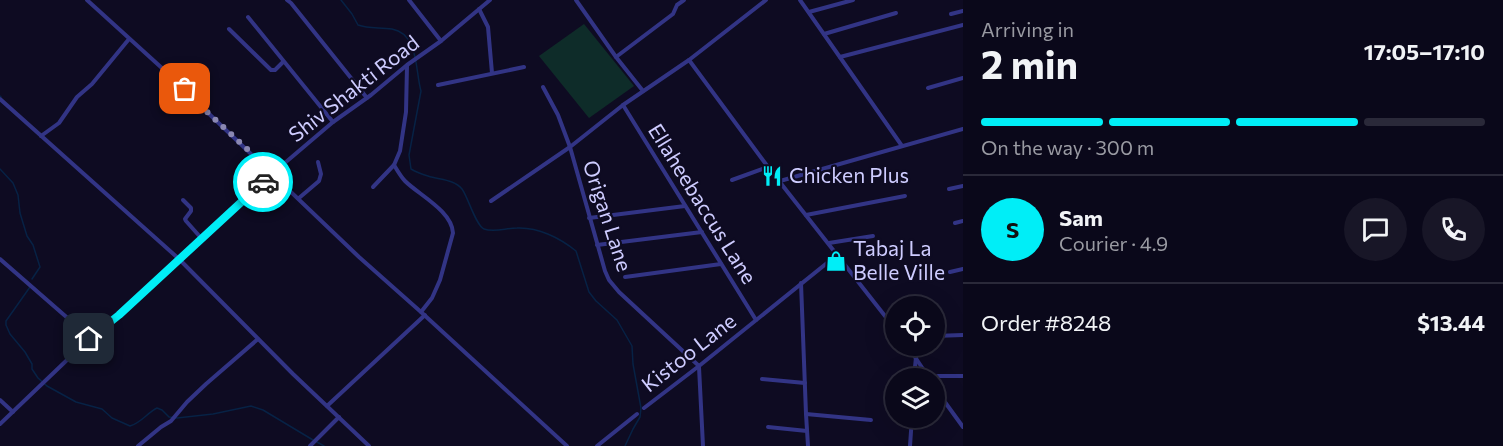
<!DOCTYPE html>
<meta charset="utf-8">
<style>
body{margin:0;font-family:Commissioner,sans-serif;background:#181627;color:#f1f3f6;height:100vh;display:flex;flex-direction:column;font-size:22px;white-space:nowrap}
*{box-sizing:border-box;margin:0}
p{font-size:20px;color:#999aa2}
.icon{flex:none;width:33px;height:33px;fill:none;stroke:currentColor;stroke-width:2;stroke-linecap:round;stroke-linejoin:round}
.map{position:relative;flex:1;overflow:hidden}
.side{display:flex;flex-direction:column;background:#0a081a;width:540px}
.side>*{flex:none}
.buttons{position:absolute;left:885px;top:296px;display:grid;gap:12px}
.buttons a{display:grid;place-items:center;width:60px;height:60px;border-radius:50%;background:#0a081a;box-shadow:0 6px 24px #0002,0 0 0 2px #2a2939;font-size:30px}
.pin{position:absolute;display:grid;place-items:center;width:51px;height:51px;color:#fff;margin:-26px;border-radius:12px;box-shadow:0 3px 9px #0006}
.courier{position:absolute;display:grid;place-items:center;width:60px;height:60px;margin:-30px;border:4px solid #00eef7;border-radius:50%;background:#fff;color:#222;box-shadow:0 2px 8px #0007}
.head em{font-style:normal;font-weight:700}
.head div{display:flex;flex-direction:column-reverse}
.head{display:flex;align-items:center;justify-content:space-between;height:102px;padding:0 18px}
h1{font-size:39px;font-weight:700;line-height:45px}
.bar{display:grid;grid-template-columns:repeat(4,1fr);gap:9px 6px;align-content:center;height:72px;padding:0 18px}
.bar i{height:8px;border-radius:4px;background:#2a2939}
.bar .active{background:#00eef7}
.bar p{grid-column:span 4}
.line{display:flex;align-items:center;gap:15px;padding:0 18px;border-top:2px solid #2a2939}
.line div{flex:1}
.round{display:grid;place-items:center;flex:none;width:63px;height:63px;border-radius:32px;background:#181627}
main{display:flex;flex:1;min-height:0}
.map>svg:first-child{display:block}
.green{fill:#0e2c29}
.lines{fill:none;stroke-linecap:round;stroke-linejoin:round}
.stream{stroke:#072245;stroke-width:1.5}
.minor{stroke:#323485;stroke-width:4}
.done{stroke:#8b88b2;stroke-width:6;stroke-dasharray:0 10.8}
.route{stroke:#00eef7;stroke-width:8}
.labels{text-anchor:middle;stroke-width:4.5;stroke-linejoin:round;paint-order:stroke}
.street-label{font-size:21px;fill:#ceccff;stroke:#0e0b22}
.poi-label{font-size:21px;fill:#ceccff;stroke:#0e0b22;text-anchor:start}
</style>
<main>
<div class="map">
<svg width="963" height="446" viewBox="0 0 963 446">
<rect width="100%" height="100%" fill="#0e0b22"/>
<polygon class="green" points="584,24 634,86 589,118 539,56"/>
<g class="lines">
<g class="stream">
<path d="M341 0 352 14 358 25C369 29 380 27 392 29 419 34 415 70 421 91L409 155 411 169C416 172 421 174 428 176 439 180 454 179 462 189 468 197 476 226 484 229 494 233 506 228 517 228 538 227 560 238 576 251L589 292 596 301 617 320 632 346 633 364 641 408 640 417 633 429 625 446"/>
<polyline points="0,96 1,97"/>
<polyline points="0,169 13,183 18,195 20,213 27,236 33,245 40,267 32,279"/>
<path d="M30 287 6 321V325L10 334 25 352 32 364V369L38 378 47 386 76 402 102 409 112 418 130 426C141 423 147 413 157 408L162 410 169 417 177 418 213 414 251 406 263 410 313 440"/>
<polyline points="317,442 324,446"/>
</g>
<g class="minor">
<polyline points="87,0 185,89 205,110 359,257 421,312 567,446"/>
<polyline points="287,0 291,3 367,98"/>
<polyline points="409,0 441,41"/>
<polyline points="576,0 616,57 643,91"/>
<polyline points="800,0 902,146"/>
<polyline points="479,9 488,27 492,73"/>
<polyline points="809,12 853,0"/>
<polyline points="951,14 963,11"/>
<polyline points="248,17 333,122"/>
<polyline points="229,29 271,70 275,70 283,62"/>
<polyline points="824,34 896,13"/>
<polyline points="616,57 673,14 677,5 684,0"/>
<polyline points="840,57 963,25"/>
<polyline points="689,60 768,167 896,330"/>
<polyline points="438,85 524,67"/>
<polyline points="543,87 558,115 570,147 605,271 609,280 619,292 699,366"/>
<polyline points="928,88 963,78"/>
<polyline points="0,99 179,259 293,374 369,446"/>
<polyline points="623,105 756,320"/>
<polyline points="41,136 59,123 77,97 92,84 129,39"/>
<path d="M394 165C397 170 401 177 405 181 419 195 452 211 453 233L440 280 432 298 421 312"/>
<polyline points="732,180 768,167"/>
<polyline points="780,181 963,129"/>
<polyline points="373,187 394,165 400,151 406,112 407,66"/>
<polyline points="949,189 963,186"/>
<polyline points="299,198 319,181 321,174 318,162"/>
<polyline points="183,200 191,208 191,211 185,219 186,221 202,239"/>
<polyline points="491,201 570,147 623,105 689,60 766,0"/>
<polyline points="806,215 905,196"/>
<polyline points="589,218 685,206"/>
<polyline points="955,223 963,221"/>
<polyline points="829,243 873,236"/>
<polyline points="597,245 702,232"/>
<polyline points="0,259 71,321 89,339"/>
<polyline points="950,272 963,269"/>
<polyline points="625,277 721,264"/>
<polyline points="801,283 806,414 808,446"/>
<polyline points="934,336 963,335"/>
<polyline points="907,345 929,378"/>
<polyline points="699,367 703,446"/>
<polyline points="938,376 963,376"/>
<polyline points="914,378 916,357"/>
<polyline points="762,379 805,383"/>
<polyline points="934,387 963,427"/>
<polyline points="0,400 13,412"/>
<polyline points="327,406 425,315"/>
<polyline points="644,408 699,366 837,255"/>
<polyline points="806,414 871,420"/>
<polyline points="0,424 89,339 119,315 273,173 333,122 371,95 407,65 441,41 490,0"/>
<polyline points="768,427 807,431"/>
<polyline points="138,446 161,427 171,421 187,402 206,384 258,339"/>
<polyline points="310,446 339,417"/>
<polyline points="597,446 637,414"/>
<polyline points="910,446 912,417"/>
</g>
</g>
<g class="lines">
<polyline class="done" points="185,89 205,110 273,173 263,182"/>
<polyline class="route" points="89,339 119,315 263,182"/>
</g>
<defs>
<g id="restaurant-bare" transform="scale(1.62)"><path d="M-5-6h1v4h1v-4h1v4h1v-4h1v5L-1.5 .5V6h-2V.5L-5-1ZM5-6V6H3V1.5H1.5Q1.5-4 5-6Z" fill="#00eef7" stroke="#0e0b22" stroke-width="2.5" paint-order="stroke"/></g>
<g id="shop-bare" transform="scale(1.62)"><path d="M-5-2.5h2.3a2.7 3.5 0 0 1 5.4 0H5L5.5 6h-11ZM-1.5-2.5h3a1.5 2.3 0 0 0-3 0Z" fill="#00eef7" stroke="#0e0b22" stroke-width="2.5" paint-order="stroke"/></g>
</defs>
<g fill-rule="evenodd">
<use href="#restaurant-bare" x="772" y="176"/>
<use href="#shop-bare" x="836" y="261"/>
</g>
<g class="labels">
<g class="street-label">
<text transform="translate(354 89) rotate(-38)" y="7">Shiv Shakti Road</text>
<text transform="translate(702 204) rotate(58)" y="7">Ellaheebaccus Lane</text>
<text transform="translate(607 216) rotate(72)" y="7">Origan Lane</text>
<text transform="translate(689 353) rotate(-38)" y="7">Kistoo Lane</text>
</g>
<g class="poi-label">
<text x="789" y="183">Chicken Plus</text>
<text x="853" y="256">Tabaj La<tspan x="853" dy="24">Belle Ville</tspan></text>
</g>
</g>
</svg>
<div class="buttons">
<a><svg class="icon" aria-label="locate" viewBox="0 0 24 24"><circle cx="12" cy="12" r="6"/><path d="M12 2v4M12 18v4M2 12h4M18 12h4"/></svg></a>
<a><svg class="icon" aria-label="layers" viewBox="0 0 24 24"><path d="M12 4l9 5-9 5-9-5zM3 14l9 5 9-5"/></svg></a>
</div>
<div class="pin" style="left:185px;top:89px;background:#ea580c"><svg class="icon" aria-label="bag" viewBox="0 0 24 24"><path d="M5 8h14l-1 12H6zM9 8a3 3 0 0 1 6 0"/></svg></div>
<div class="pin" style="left:89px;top:339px;background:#1f2937"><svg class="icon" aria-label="home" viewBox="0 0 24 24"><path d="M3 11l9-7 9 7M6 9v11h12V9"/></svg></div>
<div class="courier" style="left:263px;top:182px"><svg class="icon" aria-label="car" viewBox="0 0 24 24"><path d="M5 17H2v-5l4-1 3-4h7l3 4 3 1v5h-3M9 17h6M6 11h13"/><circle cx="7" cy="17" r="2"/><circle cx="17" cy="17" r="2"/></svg></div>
</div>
<section class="side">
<div class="head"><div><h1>2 min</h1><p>Arriving in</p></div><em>17:05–17:10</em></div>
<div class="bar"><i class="active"></i><i class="active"></i><i class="active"></i><i></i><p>On the way · 300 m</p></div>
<div class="line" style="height:108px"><b class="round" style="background:#00eef7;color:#111">S</b><div><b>Sam</b><p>Courier · 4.9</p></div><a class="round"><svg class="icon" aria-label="chat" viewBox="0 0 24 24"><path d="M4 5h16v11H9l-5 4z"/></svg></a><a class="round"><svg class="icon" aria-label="phone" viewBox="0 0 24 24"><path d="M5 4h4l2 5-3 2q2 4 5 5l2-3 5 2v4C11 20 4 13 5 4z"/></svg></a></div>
<div class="line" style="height:78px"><div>Order #8248</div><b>$13.44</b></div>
</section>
</main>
